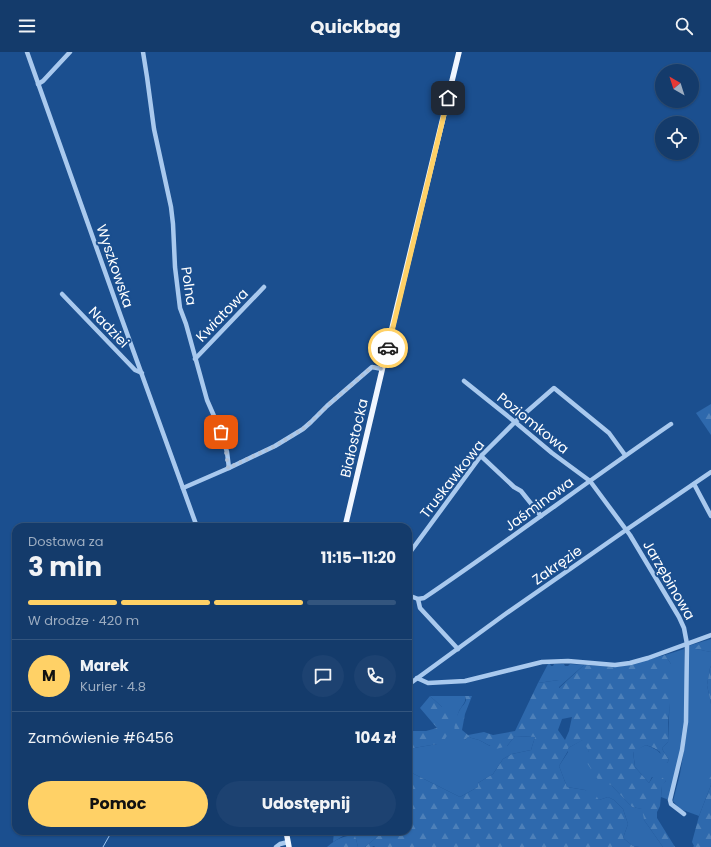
<!DOCTYPE html>
<html lang="pl">
<meta charset="utf-8">
<style>
body{margin:0;font-family:Poppins,sans-serif;background:#1d4271;color:#f1f3f6;height:100vh;display:flex;flex-direction:column;font-size:15px;white-space:nowrap}
*{box-sizing:border-box;margin:0}
p{font-size:13px;color:#9dadc1}
.icon{flex:none;width:22px;height:22px;fill:none;stroke:currentColor;stroke-width:2;stroke-linecap:round;stroke-linejoin:round}
.map{position:relative;flex:1;overflow:hidden}
.panel{position:absolute;left:12px;top:471px;width:400px;height:312px;display:flex;flex-direction:column;background:#143b6b;border-radius:12px;box-shadow:0 1px 3px #0004,0 0 0 1px #33557e}
.panel>*{flex:none}
.needle{width:26px;rotate:321deg}
.fabs{position:absolute;left:655px;top:12px;display:grid;gap:8px}
.fabs a{display:grid;place-items:center;width:44px;height:44px;border-radius:50%;background:#143b6b;box-shadow:0 1px 3px #0004,0 0 0 1px #33557e;font-size:20px}
.pin{position:absolute;display:grid;place-items:center;width:34px;height:34px;color:#fff;margin:-17px;border-radius:8px;box-shadow:0 2px 6px #0006}
.courier{position:absolute;display:grid;place-items:center;width:40px;height:40px;margin:-20px;border:3px solid #ffd166;border-radius:50%;background:#fff;color:#222;box-shadow:0 1px 5px #0007}
.summary em{font-style:normal;font-weight:700}
.summary div{display:flex;flex-direction:column-reverse}
.summary{display:flex;align-items:center;justify-content:space-between;height:68px;padding:0 16px}
h1{font-size:26px;font-weight:700;line-height:30px}
.bar{display:grid;grid-template-columns:repeat(4,1fr);gap:6px 4px;align-content:center;height:48px;padding:0 16px}
.bar i{height:5px;border-radius:3px;background:#33557e}
.bar .current{background:#ffd166}
.bar p{grid-column:span 4}
.line{display:flex;align-items:center;gap:10px;padding:0 16px;border-top:1px solid #33557e}
.line div{flex:1}
.round{display:grid;place-items:center;flex:none;width:42px;height:42px;border-radius:21px;background:#1d4271}
.button{display:flex;gap:8px;margin-top:auto;padding:8px 16px}
.button a{flex:1;height:46px;border-radius:24px;background:#ffd166;color:#111;font-size:16px;font-weight:700;line-height:46px;text-align:center}
.button a+a{background:#1d4271;color:#f1f3f6}
header{display:flex;justify-content:space-between;align-items:center;height:52px;padding:0 16px;background:#143b6b;font-size:18px;font-weight:700}
.map>svg:first-child{display:block}
.green{fill:#2e69ad}
.forest{fill:url(#forest-firs);fill-rule:evenodd}
.lines{fill:none;stroke-linecap:round;stroke-linejoin:round}
.stream{stroke:#9cc4f0;stroke-width:1}
.minor{stroke:#a9c9ee;stroke-width:4.5}
.major{stroke:#f0f6ff;stroke-width:5.5}
.done{stroke:#afc1d8;stroke-width:4;stroke-dasharray:0 7.2}
.route{stroke:#ffd166;stroke-width:5}
.labels{text-anchor:middle;stroke-width:4;stroke-linejoin:round;paint-order:stroke}
.street-label{font-size:14px;fill:#fff;stroke:#1b4f8f}
</style>
<header><svg class="icon" aria-label="menu" viewBox="0 0 24 24"><path d="M4 6h16M4 12h16M4 18h16"/></svg>Quickbag<svg class="icon" aria-label="search" viewBox="0 0 24 24"><circle cx="10" cy="10" r="6"/><path d="M15 15l6 6"/></svg></header>
<div class="map">
<svg width="711" height="795" viewBox="0 0 711 795">
<defs>
<pattern id="forest-firs" width="22" height="20" patternUnits="userSpaceOnUse"><rect width="22" height="20" fill="#2e69ad"/><path d="M5 1l3.5 6h-7zM16 11l3.5 6h-7z" fill="#4d80b9"/></pattern>
</defs>
<rect width="100%" height="100%" fill="#1b4f8f"/>
<g class="green">
<polygon points="701,590 696,597 711,600 711,614 710,616 707,633 711,652 711,724 710,726 711,733 699,764 680,757 673,749 680,722 688,673 688,594"/>
<path d="M684 597C685 622 686 649 684 674 682 699 675 724 669 748L661 745 662 733 666 729 652 725 649 731 635 715 633 699 646 693C659 698 660 700 667 711L669 708 662 697 663 695 668 690 671 612 665 603Z"/>
<polygon points="548,612 550,612 551,614 553,614 554,612 564,612 565,614 568,614 570,612 584,613 558,636 559,628 538,631"/>
<path d="M430 644H465C466 650 464 651 461 656 459 658 458 662 457 665L465 688 468 685 479 688 490 694H507L515 684 535 685 531 698 512 702 503 707 493 722 478 731V735L460 745 412 721 408 722V697L437 692H442V655Z"/>
<polygon points="584,687 589,700 611,733 632,755 643,757 644,768 663,795 639,795 633,794 623,786 628,772 623,757 614,748 608,745 599,748 585,738 567,735 559,714 568,700 568,696"/>
<polygon points="334,779 384,779 365,795 358,795 355,783 343,784 333,790"/>
</g>
<g class="forest">
<polygon points="711,352 711,383 696,361"/>
<polygon points="711,587 711,600 695,597 701,590"/>
<path d="M665 603 671 612 673 621 668 671V690L663 695 662 697 669 708 667 711 662 710 660 700 654 696 646 693 633 700 635 715 649 731 656 720 666 729 662 734 660 754 657 760V766L675 795H663L644 768 642 757 632 755 611 733 599 729 585 708 589 700 583 688 568 696V699L559 714 567 735 585 738 595 742 599 748 608 745 614 748 623 757 628 772 623 786 633 794 639 795H375L374 794 372 795H365L384 779H408V722L412 721 460 745 478 735V731L493 722 503 707 512 702 531 698 535 685 515 684 507 694 496 697 479 688 468 685 465 688 461 689C450 683 455 665 461 656 463 653 465 652 466 648L465 644H472L465 662 462 678 468 683 484 680 493 683 515 679 538 631 559 628V636L584 613 617 615 636 611ZM572 665 569 679 565 688 558 678 562 667Z"/>
<polygon points="711,614 711,652 707,633 710,616"/>
<polygon points="430,644 442,655 451,669 448,682 442,692 437,692 408,697 408,679 426,679 437,676 420,656"/>
<path d="M711 724V795H693L694 794 692 790 699 764 711 733C710 730 708 727 711 724Z"/>
<path d="M355 783 358 795H327C336 787 342 784 355 783Z"/>
</g>
<g class="lines">
<polyline class="stream" points="103,795 112,779"/>
<g class="minor">
<polyline points="27,0 120,262 197,475"/>
<polyline points="143,0 147,25 154,77 171,155 173,172 175,215 180,256 186,272 207,348 221,380 227,400 229,416 183,436"/>
<polyline points="38,32 43,29 70,0"/>
<polyline points="62,242 135,318 142,321"/>
<polyline points="195,307 264,235"/>
<polyline points="464,329 515,370 552,401 590,429 630,483 679,565 684,576 687,592 686,670 682,698 670,748 671,752 684,762"/>
<polyline points="481,404 514,435 521,439 541,464"/>
<polyline points="229,416 275,394 303,377 311,370 327,354 372,315 382,317"/>
<polyline points="694,432 711,464"/>
<polyline points="408,503 480,405 515,370 554,336 609,381 625,403"/>
<polyline points="408,543 418,547 420,556 458,597"/>
<path d="M418 547 424 546C508 489 588 429 671 372"/>
<polyline points="417,626 428,631 465,629 542,610 568,609 615,613 630,611 648,606 711,583"/>
<polyline points="408,633 504,563 626,478 711,420"/>
<polyline points="276,795 280,792 288,790"/>
</g>
<g class="major">
<polyline points="345,475 397,255 459,0"/>
<polyline points="286,779 289,795"/>
</g>
</g>
<g class="lines">
<polyline class="done" points="221,380 226,400 228,416 275,394 303,377 311,370 327,354 372,315 382,317 388,296"/>
<polyline class="route" points="388,296 448,46"/>
</g>
<g class="labels">
<g class="street-label">
<text transform="translate(115 214) rotate(71)" y="5">Wyszkowska</text>
<text transform="translate(189 234) rotate(82)" y="5">Polna</text>
<text transform="translate(222 263) rotate(-46)" y="5">Kwiatowa</text>
<text transform="translate(109 275) rotate(46)" y="5">Nadziei</text>
<text transform="translate(533 371) rotate(39)" y="5">Poziomkowa</text>
<text transform="translate(354 386) rotate(-77)" y="5">Białostocka</text>
<text transform="translate(452 427) rotate(-52)" y="5">Truskawkowa</text>
<text transform="translate(539 452) rotate(-36)" y="5">Jaśminowa</text>
<text transform="translate(557 513) rotate(-35)" y="5">Zakręzie</text>
<text transform="translate(669 528) rotate(60)" y="5">Jarzębinowa</text>
</g>
</g>
</svg>
<div class="fabs">
<a><svg class="needle" viewBox="-14 -14 28 28"><path d="M0-13l5 13h-10z" fill="#e53935"/><path d="M0 13l5-13h-10z" fill="#9dadc1"/></svg></a>
<a><svg class="icon" aria-label="locate" viewBox="0 0 24 24"><circle cx="12" cy="12" r="6"/><path d="M12 2v4M12 18v4M2 12h4M18 12h4"/></svg></a>
</div>
<div class="pin" style="left:221px;top:380px;background:#ea580c"><svg class="icon" aria-label="bag" viewBox="0 0 24 24"><path d="M5 8h14l-1 12H6zM9 8a3 3 0 0 1 6 0"/></svg></div>
<div class="pin" style="left:448px;top:46px;background:#1f2937"><svg class="icon" aria-label="home" viewBox="0 0 24 24"><path d="M3 11l9-7 9 7M6 9v11h12V9"/></svg></div>
<div class="courier" style="left:388px;top:296px"><svg class="icon" aria-label="car" viewBox="0 0 24 24"><path d="M5 17H2v-5l4-1 3-4h7l3 4 3 1v5h-3M9 17h6M6 11h13"/><circle cx="7" cy="17" r="2"/><circle cx="17" cy="17" r="2"/></svg></div>
<section class="panel">
<div class="summary"><div><h1>3 min</h1><p>Dostawa za</p></div><em>11:15–11:20</em></div>
<div class="bar"><i class="current"></i><i class="current"></i><i class="current"></i><i></i><p>W drodze · 420 m</p></div>
<div class="line" style="height:72px"><b class="round" style="background:#ffd166;color:#111">M</b><div><b>Marek</b><p>Kurier · 4.8</p></div><a class="round"><svg class="icon" aria-label="chat" viewBox="0 0 24 24"><path d="M4 5h16v11H9l-5 4z"/></svg></a><a class="round"><svg class="icon" aria-label="phone" viewBox="0 0 24 24"><path d="M5 4h4l2 5-3 2q2 4 5 5l2-3 5 2v4C11 20 4 13 5 4z"/></svg></a></div>
<div class="line" style="height:52px"><div>Zamówienie #6456</div><b>104 zł</b></div>
<div class="button"><a>Pomoc</a><a>Udostępnij</a></div>
</section>
</div>
